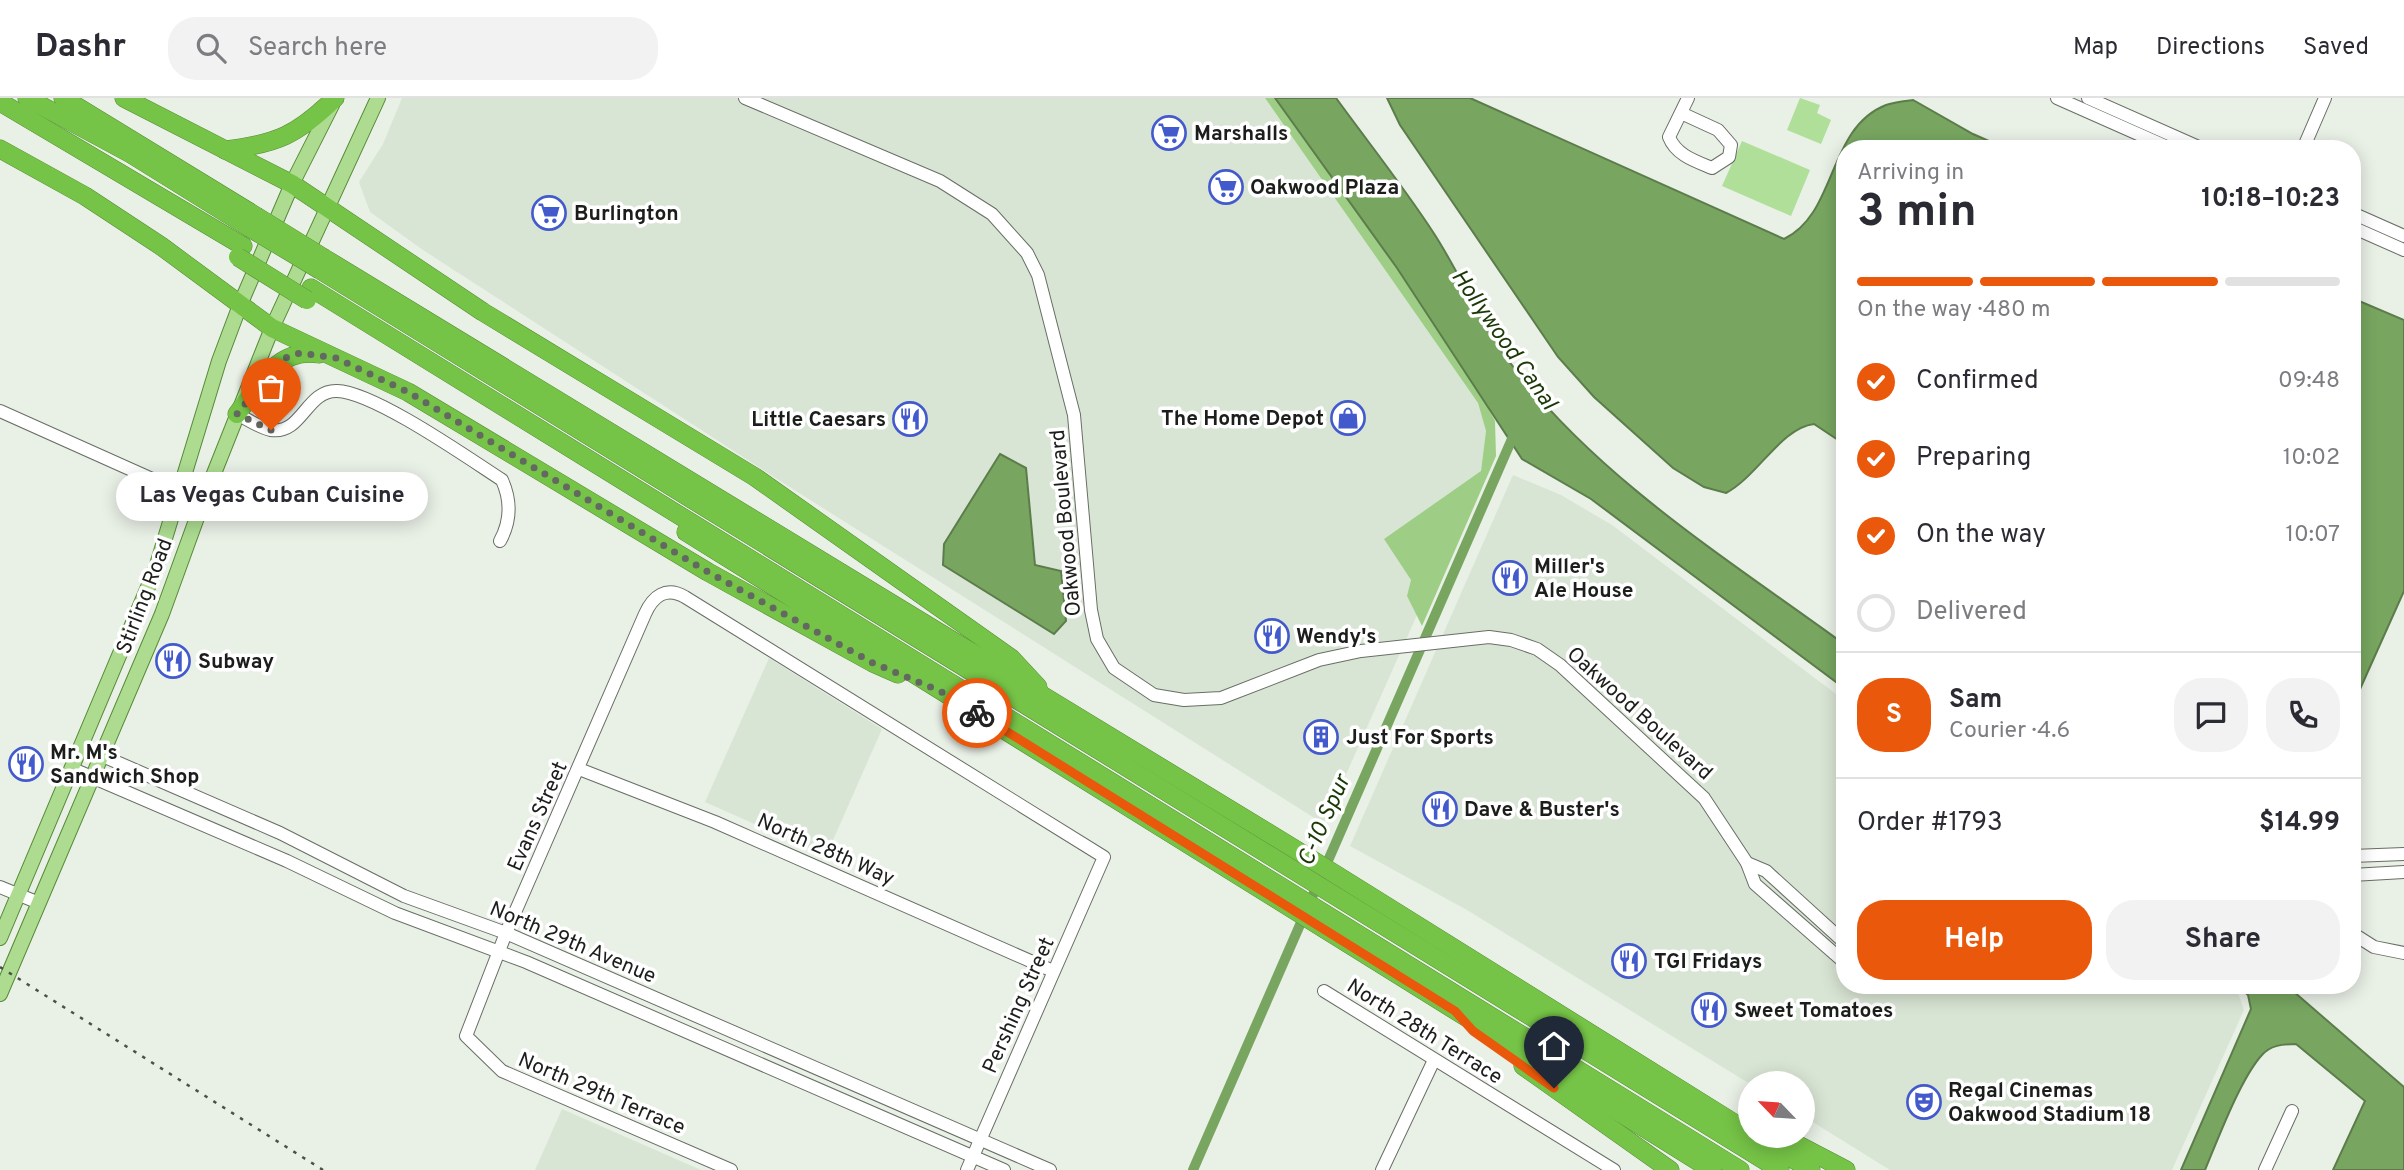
<!DOCTYPE html>
<meta charset="utf-8">
<style>
body{margin:0;font-family:Overpass,sans-serif;background:#f2f2f3;color:#2b2b33;height:100vh;display:flex;flex-direction:column;font-size:26px;white-space:nowrap}
*{box-sizing:border-box;margin:0}
p{font-size:23px;color:#7c7c81}
.icon{flex:none;width:38px;height:38px;fill:none;stroke:currentColor;stroke-width:2;stroke-linecap:round;stroke-linejoin:round}
.map{position:relative;flex:1;overflow:hidden}
.side{position:absolute;left:1836px;top:42px;width:525px;height:854px;display:flex;flex-direction:column;background:#fff;border-radius:28px;box-shadow:0 4px 18px #0003}
.side>*{flex:none}
.needle{width:46px;rotate:295deg}
.tools{position:absolute;left:1738px;top:973px;display:grid;gap:14px}
.tools a{display:grid;place-items:center;width:77px;height:77px;border-radius:50%;background:#fff;box-shadow:0 4px 18px #0003;font-size:35px}
.pin{position:absolute;display:grid;place-items:center;width:60px;height:60px;color:#fff;margin:-72px -30px;border-radius:50% 50% 50% 0;rotate:-45deg;box-shadow:0 0 7px #0007}
.pin .icon{rotate:45deg}
.courier{position:absolute;display:grid;place-items:center;width:70px;height:70px;margin:-35px;border:5px solid #ea580c;border-radius:50%;background:#fff;color:#222;box-shadow:0 2px 9px #0007}
.bubble{position:absolute;height:49px;border-radius:24px;background:#fff;box-shadow:0 4px 18px #0003;font-size:23px;font-weight:700;line-height:49px;text-align:center}
.head em{font-style:normal;font-weight:700}
.head div{display:flex;flex-direction:column-reverse}
.head{display:flex;align-items:center;justify-content:space-between;height:119px;padding:0 21px}
h1{font-size:46px;font-weight:700;line-height:52px}
.bar{display:grid;grid-template-columns:repeat(4,1fr);gap:10px 7px;align-content:center;height:84px;padding:0 21px}
.bar i{height:9px;border-radius:5px;background:#e1e1e2}
.bar .active{background:#ea580c}
.bar p{grid-column:span 4}
.line{display:flex;align-items:center;gap:18px;padding:0 21px;border-top:2px solid #e1e1e2}
.line div{flex:1}
.round{display:grid;place-items:center;flex:none;width:74px;height:74px;border-radius:28px;background:#f2f2f3}
ol{padding:0 21px;list-style:none}
li{display:flex;align-items:center;gap:21px;height:77px}
li p{margin-inline-start:auto}
li .icon{padding:7px;border-radius:50%;background:#ea580c;color:#fff;stroke-width:4}
li:last-child{color:#7c7c81}
li i{width:38px;height:38px;border:4px solid #e1e1e2;border-radius:50%}
.action{display:flex;gap:14px;margin-top:auto;padding:14px 21px}
.action a{flex:1;height:80px;border-radius:28px;background:#ea580c;color:#fff;font-size:28px;font-weight:700;line-height:80px;text-align:center}
.action a+a{background:#f2f2f3;color:#2b2b33}
header{display:flex;align-items:center;gap:42px;box-sizing:border-box;height:98px;padding:0 35px;background:#fff;border-bottom:2px solid #e1e1e2}
header strong{font-size:33px}
nav{display:flex;gap:38px;margin-inline-start:auto;font-size:24px}
.search{width:490px;height:63px;background:#f2f2f3;display:flex;align-items:center;gap:18px;box-sizing:border-box;padding:0 24px;border-radius:28px;color:#7c7c81;font-size:26px}
.map>svg:first-child{display:block}
.built{fill:#d9e5d4}
.green{fill:#b0df99}
.forest{fill:#9ece86}
.water{fill:#78a660;stroke:#5c7d4b;stroke-width:2}
.lines{fill:none;stroke-linecap:round;stroke-linejoin:round}
.canal{stroke:#78a660;stroke-width:10}
.minor-casing{stroke:#686e65;stroke-width:14}
.major-casing{stroke:#568a37;stroke-width:16}
.highway-casing{stroke:#568a37;stroke-width:19}
.minor{stroke:#fff;stroke-width:12}
.major{stroke:#addc91;stroke-width:14}
.highway{stroke:#76c447;stroke-width:18}
.rail{stroke:#4c504b;stroke-width:2.5;stroke-dasharray:3.5 7;stroke-linecap:butt}
.highway-bridge-casing{stroke:#568a37;stroke-width:19;stroke-linecap:butt}
.highway-bridge{stroke:#76c447;stroke-width:18}
.done{stroke:#636861;stroke-width:7;stroke-dasharray:0 12.6}
.route{stroke:#ea580c;stroke-width:9}
.labels{text-anchor:middle;stroke-width:7;stroke-linejoin:round;paint-order:stroke}
.poi-label{font-size:21px;font-weight:bold;fill:#1b1e1a;stroke:#fff;text-anchor:start}
.street-label{font-size:21px;fill:#1b1e1a;stroke:#fff}
.water-label{font-size:23px;font-style:italic;fill:#1b3906;stroke:#fff}
</style>
<header>
<strong>Dashr</strong>
<div class="search"><svg class="icon" aria-label="search" viewBox="0 0 24 24"><circle cx="10" cy="10" r="6"/><path d="M15 15l6 6"/></svg>Search here</div>
<nav><a>Map</a><a>Directions</a><a>Saved</a></nav>
</header>
<div class="map">
<svg width="2404" height="1072" viewBox="0 0 2404 1072">
<rect width="100%" height="100%" fill="#e9f0e6"/>
<g class="built">
<polygon points="402,0 1265,0 1478,305 1486,333 1481,373 1324,726 777,381 423,152 370,114 359,84 383,46"/>
<polygon points="1513,377 1561,397 1612,427 1844,602 1844,887 2228,887 2238,895 2244,912 2172,1072 1890,1072 1803,1018 1802,985 1750,986 1467,812 1350,748"/>
<polygon points="769,560 882,631 826,758 705,704"/>
<polygon points="562,1011 701,1072 535,1072"/>
</g>
<g class="green">
<polygon points="1800,0 1820,7 1817,15 1831,22 1821,46 1787,32"/>
<polygon points="1742,43 1810,72 1791,118 1722,88"/>
</g>
<polygon class="forest" points="1265,0 1274,0 1397,170 1473,282 1495,323 1496,358 1422,528 1407,498 1411,482 1384,441 1481,373 1486,333 1478,305"/>
<g class="water">
<path d="M1275 0H1336C1368 44 1403 88 1433 134 1460 175 1479 223 1508 262 1597 380 1726 460 1844 546V590L1591 401 1522 361 1397 170Z"/>
<path d="M1387 0H1470L1784 141C1837 116 1827 30 1886 7 1894 4 1904 3 1913 2L1973 36 2007 51H1844V346L1814 326C1781 330 1758 378 1726 395L1704 389 1673 370 1594 299 1558 259 1400 27Z"/>
<polygon points="2352,200 2404,222 2404,493 2352,609"/>
<polygon points="1000,356 1026,370 1035,467 1061,473 1066,523 1054,536 943,467 944,446"/>
<path d="M2237 887H2286L2404 989V1072H2333L2365 1003 2296 946C2283 946 2270 947 2261 958 2240 982 2218 1041 2205 1072H2181L2251 911 2248 897Z"/>
</g>
<g class="lines">
<polyline class="canal" points="1193,1072 1515,334"/>
<g class="minor-casing">
<g id="minor">
<polyline points="745,0 940,83 992,116 1027,155 1038,177 1074,317 1091,512 1097,541 1114,570 1154,597 1184,602 1221,600 1319,562 1361,553 1489,539 1511,542 1537,551 1560,567 1704,700 1747,765 1755,786 1844,864"/>
<polyline points="2057,0 2172,51"/>
<polyline points="2088,0 2203,51"/>
<path d="M1681 15 1718 32 1731 47 1729 59 1712 70C1695 63 1676 57 1669 39L1688 0"/>
<polyline points="2303,51 2325,0"/>
<polyline points="2352,115 2404,138"/>
<polyline points="2352,129 2404,152"/>
<polyline points="0,313 181,394"/>
<path d="M237 316C247 321 260 330 271 332 302 337 306 292 337 293 374 294 468 360 502 382 511 402 511 423 500 443"/>
<polyline points="82,649 280,735 404,798 506,835 1050,1072"/>
<polyline points="73,671 287,763 395,815 526,864 1004,1072"/>
<polyline points="579,671 715,724 1053,873"/>
<polyline points="2352,758 2404,756"/>
<polyline points="1747,765 1766,773 1844,844"/>
<polyline points="2352,777 2404,774"/>
<polyline points="0,789 39,805"/>
<polyline points="2352,835 2374,849 2404,855"/>
<polyline points="1324,893 1614,1072"/>
<path d="M731 1072 502 973 466 938 506 835 645 516C653 498 666 488 685 499L1104 759 967 1072"/>
<polyline points="1382,1072 1434,962"/>
<polyline points="2265,1072 2292,1013"/>
</g>
</g>
<g class="major-casing">
<g id="major">
<polyline points="0,840 156,470 219,263 240,207 292,86 332,7"/>
<polyline points="0,896 162,516 203,403 272,230 378,0"/>
</g>
</g>
<g class="highway-casing">
<g id="highway">
<polyline points="27,0 131,56 250,130"/>
<polyline points="63,0 256,118"/>
<polyline points="124,0 292,86 483,214 755,379 1011,560 1038,589"/>
<polyline points="0,4 243,148"/>
<polyline points="0,51 85,98 161,148 272,230 408,294 708,474 873,565 898,576"/>
<path d="M225 52C277 46 297 37 335 0"/>
<polyline points="324,160 1303,756 1750,1035"/>
<polyline points="320,172 1780,1072"/>
<polyline points="311,190 1740,1072"/>
<path d="M237 316C259 287 277 249 319 256"/>
<polyline points="686,434 1712,1072"/>
<polyline points="1523,968 1670,1072"/>
<polyline points="1755,1038 1811,1072"/>
<polyline points="1781,1038 1846,1072"/>
</g>
</g>
<use href="#minor" class="minor"/>
<use href="#major" class="major"/>
<use href="#highway" class="highway"/>
<polyline class="rail" points="0,869 323,1072"/>
<g class="highway-bridge-casing">
<g id="highway-bridge">
<polyline points="256,118 324,160"/>
<polyline points="250,130 320,172"/>
<polyline points="238,159 307,202"/>
</g>
</g>
<use href="#highway-bridge" class="highway-bridge"/>
</g>
<g class="lines">
<polyline class="done" points="271,332 237,316 282,261 300,255 336,260 408,294 708,474 873,565 940,593 977,615"/>
<polyline class="route" points="977,615 1455,913 1473,933 1554,990"/>
</g>
<defs>
<g id="supermarket-ring" transform="scale(1.75)"><circle r="9.5" fill="#fff" stroke="#435acd" stroke-width="1.5"/><path d="M-6-5.5h2.5l.6 2H6L4.5 2H-2.5L-4.4-4H-6ZM-1.5 3.2a1.3 1.3 0 1 0 .1 0ZM3 3.2a1.3 1.3 0 1 0 .1 0Z" fill="#435acd"/></g>
<g id="shop-ring" transform="scale(1.75)"><circle r="9.5" fill="#fff" stroke="#435acd" stroke-width="1.5"/><path d="M-5-2.5h2.3a2.7 3.5 0 0 1 5.4 0H5L5.5 6h-11ZM-1.5-2.5h3a1.5 2.3 0 0 0-3 0Z" fill="#435acd"/></g>
<g id="restaurant-ring" transform="scale(1.75)"><circle r="9.5" fill="#fff" stroke="#435acd" stroke-width="1.5"/><path d="M-5-6h1v4h1v-4h1v4h1v-4h1v5L-1.5 .5V6h-2V.5L-5-1ZM5-6V6H3V1.5H1.5Q1.5-4 5-6Z" fill="#435acd"/></g>
<g id="building-ring" transform="scale(1.75)"><circle r="9.5" fill="#fff" stroke="#435acd" stroke-width="1.5"/><path d="M-4-6H4V6H1V3H-1V6H-4ZM-2.5-4.3h1.7v1.8h-1.7ZM.8-4.3h1.7v1.8H.8ZM-2.5-1h1.7V.8h-1.7ZM.8-1h1.7V.8H.8Z" fill="#435acd"/></g>
<g id="theatre-ring" transform="scale(1.75)"><circle r="9.5" fill="#fff" stroke="#435acd" stroke-width="1.5"/><path d="M-5-5.5Q0-4 5-5.5V0Q5 5 0 6Q-5 5-5 0ZM-3.3-2.5H-1v1.5H-3.3ZM1-2.5H3.3v1.5H1ZM-2.8 1Q0 5.5 2.8 1Z" fill="#435acd"/></g>
</defs>
<g fill-rule="evenodd">
<use href="#supermarket-ring" x="1169" y="35"/>
<use href="#supermarket-ring" x="1226" y="89"/>
<use href="#supermarket-ring" x="549" y="115"/>
<use href="#shop-ring" x="1348" y="320"/>
<use href="#restaurant-ring" x="910" y="321"/>
<use href="#restaurant-ring" x="1510" y="480"/>
<use href="#restaurant-ring" x="1272" y="538"/>
<use href="#restaurant-ring" x="173" y="563"/>
<use href="#building-ring" x="1321" y="639"/>
<use href="#restaurant-ring" x="26" y="666"/>
<use href="#restaurant-ring" x="1440" y="711"/>
<use href="#restaurant-ring" x="1629" y="863"/>
<use href="#restaurant-ring" x="1709" y="912"/>
<use href="#theatre-ring" x="1924" y="1004"/>
</g>
<g class="labels">
<g class="poi-label">
<text x="1194" y="42">Marshalls</text>
<text x="1250" y="96">Oakwood Plaza</text>
<text x="574" y="122">Burlington</text>
<text x="1324" y="327" text-anchor="end">The Home Depot</text>
<text x="886" y="328" text-anchor="end">Little Caesars</text>
<text x="1534" y="475">Miller's<tspan x="1534" dy="24">Ale House</tspan></text>
<text x="1296" y="545">Wendy's</text>
<text x="198" y="570">Subway</text>
<text x="1346" y="646">Just For Sports</text>
<text x="50" y="661">Mr. M's<tspan x="50" dy="24">Sandwich Shop</tspan></text>
<text x="1464" y="718">Dave &amp; Buster's</text>
<text x="1654" y="870">TGI Fridays</text>
<text x="1734" y="919">Sweet Tomatoes</text>
<text x="1948" y="999">Regal Cinemas<tspan x="1948" dy="24">Oakwood Stadium 18</tspan></text>
</g>
<g class="street-label">
<text transform="translate(1065 425) rotate(-95)" y="7">Oakwood Boulevard</text>
<text transform="translate(144 498) rotate(-69)" y="7">Stirling Road</text>
<text transform="translate(1640 615) rotate(42)" y="7">Oakwood Boulevard</text>
<text transform="translate(537 718) rotate(-66)" y="7">Evans Street</text>
<text transform="translate(826 751) rotate(24)" y="7">North 28th Way</text>
<text transform="translate(573 844) rotate(23)" y="7">North 29th Avenue</text>
<text transform="translate(1018 907) rotate(-66)" y="7">Pershing Street</text>
<text transform="translate(1425 933) rotate(32)" y="7">North 28th Terrace</text>
<text transform="translate(602 995) rotate(23)" y="7">North 29th Terrace</text>
</g>
<g class="water-label">
<text transform="translate(1505 241) rotate(55)" y="8">Hollywood Canal</text>
<text transform="translate(1323 722) rotate(-66)" y="8">C-10 Spur</text>
</g>
</g>
</svg>
<div class="tools">
<a><svg class="needle" viewBox="-14 -14 28 28"><path d="M0-13l5 13h-10z" fill="#e53935"/><path d="M0 13l5-13h-10z" fill="#7c7c81"/></svg></a>
</div>
<div class="pin" style="left:271px;top:332px;background:#ea580c"><svg class="icon" aria-label="bag" viewBox="0 0 24 24"><path d="M5 8h14l-1 12H6zM9 8a3 3 0 0 1 6 0"/></svg></div>
<div class="pin" style="left:1554px;top:990px;background:#1f2937"><svg class="icon" aria-label="home" viewBox="0 0 24 24"><path d="M3 11l9-7 9 7M6 9v11h12V9"/></svg></div>
<div class="courier" style="left:977px;top:615px"><svg class="icon" aria-label="bike" viewBox="0 0 24 24"><circle cx="6" cy="16" r="4"/><circle cx="18" cy="16" r="4"/><path d="M6 16l4-8h5l3 8M10 8l3 8H6M13 5h3"/></svg></div>
<div class="bubble" style="left:116px;top:374px;width:312px">Las Vegas Cuban Cuisine</div>
<section class="side">
<div class="head"><div><h1>3 min</h1><p>Arriving in</p></div><em>10:18–10:23</em></div>
<div class="bar"><i class="active"></i><i class="active"></i><i class="active"></i><i></i><p>On the way · 480 m</p></div>
<ol>
<li><svg class="icon" aria-label="check" viewBox="0 0 24 24"><path d="M5 12l5 5 9-10"/></svg>Confirmed<p>09:48</p></li>
<li><svg class="icon" aria-label="check" viewBox="0 0 24 24"><path d="M5 12l5 5 9-10"/></svg>Preparing<p>10:02</p></li>
<li><svg class="icon" aria-label="check" viewBox="0 0 24 24"><path d="M5 12l5 5 9-10"/></svg>On the way<p>10:07</p></li>
<li><i></i>Delivered</li>
</ol>
<div class="line" style="height:126px"><b class="round" style="background:#ea580c;color:#fff">S</b><div><b>Sam</b><p>Courier · 4.6</p></div><a class="round"><svg class="icon" aria-label="chat" viewBox="0 0 24 24"><path d="M4 5h16v11H9l-5 4z"/></svg></a><a class="round"><svg class="icon" aria-label="phone" viewBox="0 0 24 24"><path d="M5 4h4l2 5-3 2q2 4 5 5l2-3 5 2v4C11 20 4 13 5 4z"/></svg></a></div>
<div class="line" style="height:91px"><div>Order #1793</div><b>$14.99</b></div>
<div class="action"><a>Help</a><a>Share</a></div>
</section>
</div>
